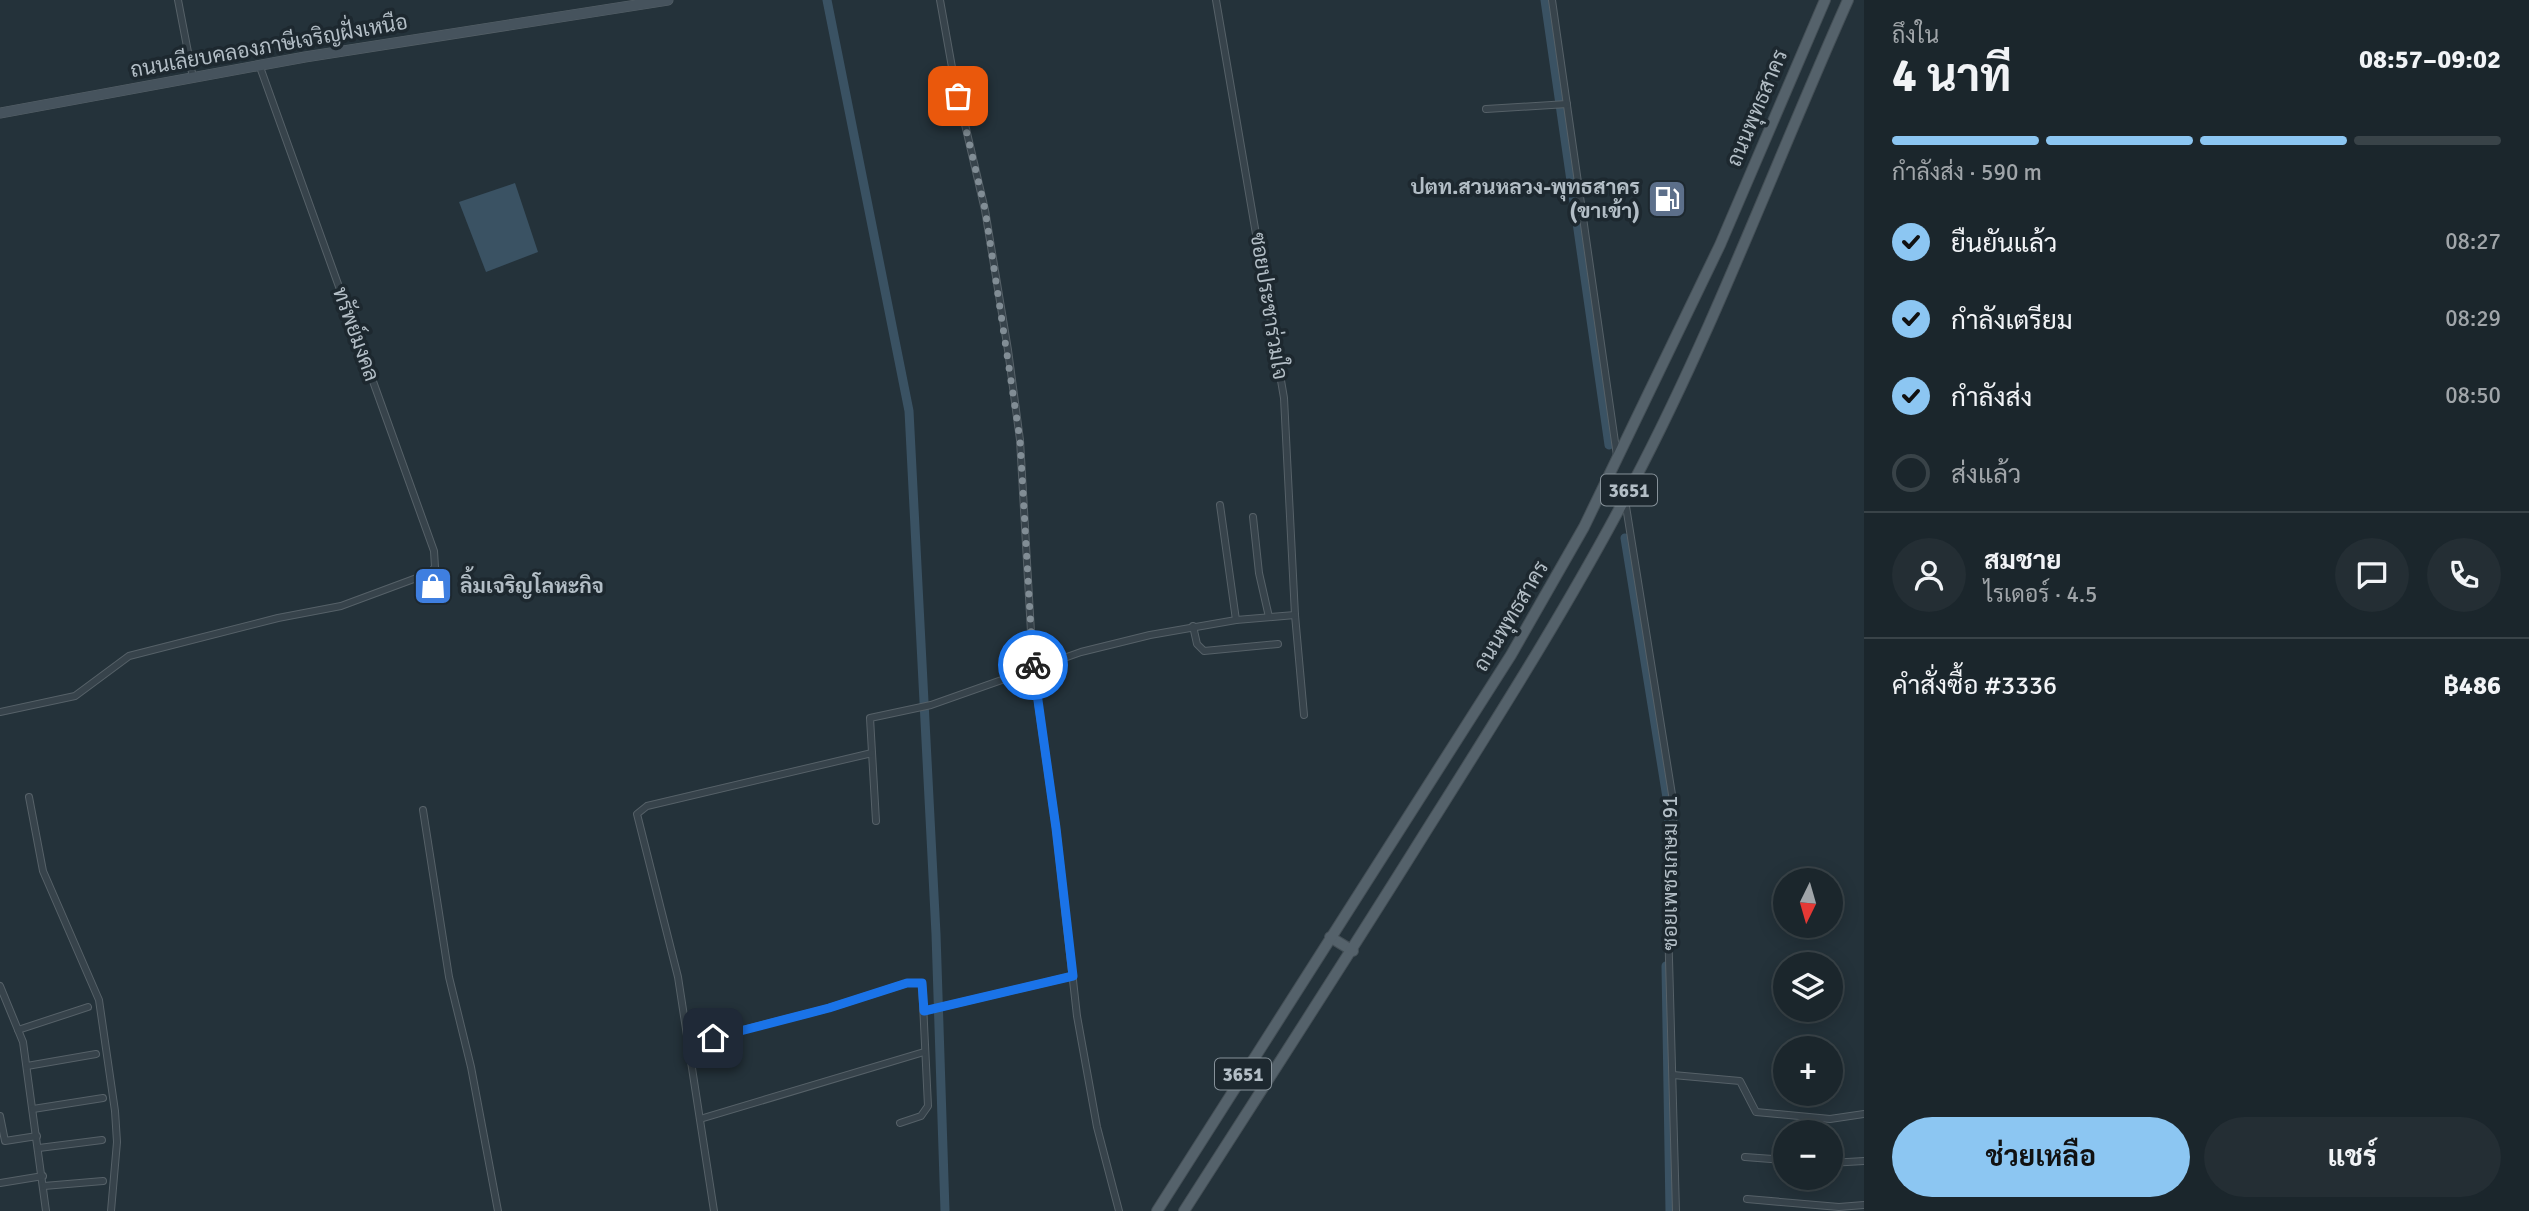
<!DOCTYPE html>
<html lang="th">
<meta charset="utf-8">
<style>
body{margin:0;font-family:Signika,Sarabun,sans-serif;background:#242e34;color:#f1f3f6;height:100vh;display:flex;flex-direction:column;font-size:26px;white-space:nowrap}
*{box-sizing:border-box;margin:0}
p{font-size:23px;color:#a0a5a9}
.icon{flex:none;width:38px;height:38px;fill:none;stroke:currentColor;stroke-width:2;stroke-linecap:round;stroke-linejoin:round}
.map{position:relative;flex:1;overflow:hidden}
.drawer{display:flex;flex-direction:column;background:#1b262c;width:665px}
.drawer>*{flex:none}
.needle{width:46px;rotate:185deg}
.buttons{position:absolute;left:1773px;top:868px;display:grid;gap:14px}
.buttons a{display:grid;place-items:center;width:70px;height:70px;border-radius:50%;background:#1b262c;box-shadow:0 4px 18px #0003,0 0 0 2px #394348;font-size:35px}
.pin{position:absolute;display:grid;place-items:center;width:60px;height:60px;color:#fff;margin:-30px;border-radius:14px;box-shadow:0 4px 10px #0006}
.courier{position:absolute;display:grid;place-items:center;width:70px;height:70px;margin:-35px;border:5px solid #1a73e8;border-radius:50%;background:#fff;color:#222;box-shadow:0 2px 9px #0007}
.overview em{font-style:normal;font-weight:700}
.overview div{display:flex;flex-direction:column-reverse}
.overview{display:flex;align-items:center;justify-content:space-between;height:119px;padding:0 28px}
h1{font-size:46px;font-weight:700;line-height:52px}
.bar{display:grid;grid-template-columns:repeat(4,1fr);gap:10px 7px;align-content:center;height:84px;padding:0 28px}
.bar i{height:9px;border-radius:5px;background:#394348}
.bar .on{background:#8cc6f2}
.bar p{grid-column:span 4}
.line{display:flex;align-items:center;gap:18px;padding:0 28px;border-top:2px solid #394348}
.line div{flex:1}
.round{display:grid;place-items:center;flex:none;width:74px;height:74px;border-radius:37px;background:#242e34}
ol{padding:0 28px;list-style:none}
li{display:flex;align-items:center;gap:21px;height:77px}
li p{margin-inline-start:auto}
li .icon{padding:7px;border-radius:50%;background:#8cc6f2;color:#111;stroke-width:4}
li:last-child{color:#a0a5a9}
li i{width:38px;height:38px;border:4px solid #394348;border-radius:50%}
.primary-button{display:flex;gap:14px;margin-top:auto;padding:14px 28px}
.primary-button a{flex:1;height:80px;border-radius:42px;background:#8cc6f2;color:#111;font-size:28px;font-weight:700;line-height:80px;text-align:center}
.primary-button a+a{background:#242e34;color:#f1f3f6}
main{display:flex;flex:1;min-height:0}
.map>svg:first-child{display:block}
.water{fill:#3a5263}
.lines{fill:none;stroke-linecap:round;stroke-linejoin:round}
.canal{stroke:#3a5263;stroke-width:9}
.street-casing{stroke:#566168;stroke-width:8}
.secondary-casing{stroke:#566168;stroke-width:11}
.primary-casing{stroke:#444f56;stroke-width:12}
.street{stroke:#37434b;stroke-width:6}
.secondary{stroke:#46535d;stroke-width:10}
.primary{stroke:#55626b;stroke-width:10}
.done{stroke:#818d95;stroke-width:7;stroke-dasharray:0 12.6}
.route{stroke:#1a73e8;stroke-width:9}
.labels{text-anchor:middle;stroke-width:7;stroke-linejoin:round;paint-order:stroke}
.shield{fill:#1d282f;stroke:#869199;stroke-width:2}
.shield-label{font-size:19px;font-weight:bold;fill:#b3bec6}
.street-label{font-size:21px;fill:#b3bec6;stroke:#1d282f}
.poi-label{font-size:21px;font-weight:bold;fill:#b3bec6;stroke:#1d282f;text-anchor:end}
</style>
<main>
<div class="map">
<svg width="1864" height="1211" viewBox="0 0 1864 1211">
<rect width="100%" height="100%" fill="#24323a"/>
<polygon class="water" points="515,183 538,252 486,272 459,202"/>
<g class="lines">
<g class="canal">
<polyline points="827,0 909,411 936,934 945,1211"/>
<polyline points="1545,0 1609,445"/>
<polyline points="1625,538 1669,810 1667,900"/>
<polyline points="1666,966 1670,1211"/>
</g>
<g class="street-casing">
<g id="street">
<polyline points="178,0 193,78"/>
<polyline points="940,0 953,73 985,210 1008,350 1020,440 1033,667 1056,828 1077,1016 1097,1127 1119,1211"/>
<polyline points="1216,0 1284,398 1295,615 1304,715"/>
<polyline points="1552,0 1617,456"/>
<polyline points="1486,109 1567,104"/>
<polyline points="1625,500 1674,807 1668,923 1676,1211"/>
<polyline points="1220,505 1236,620"/>
<polyline points="1253,517 1259,573 1269,617"/>
<polyline points="1193,626 1197,644 1204,651 1278,644"/>
<polyline points="0,712 75,696 129,656 278,618 341,606 430,573 435,567 434,551 260,67"/>
<polyline points="29,797 43,871 99,1000 115,1111 117,1142 111,1211"/>
<polyline points="423,810 449,977 471,1067 498,1211"/>
<polyline points="876,821 870,718 931,705 1081,652 1150,635 1236,620 1295,615"/>
<polyline points="0,986 23,1042 46,1211"/>
<polyline points="924,1011 1073,976"/>
<polyline points="18,1030 88,1007"/>
<polyline points="689,1044 829,1008 907,983 922,983 928,1106 921,1116 900,1123"/>
<polyline points="27,1066 96,1054"/>
<polyline points="1673,1075 1740,1081 1756,1112 1830,1119 1864,1114"/>
<polyline points="33,1109 103,1098"/>
<polyline points="0,1116 5,1141 37,1136"/>
<polyline points="700,1119 924,1052"/>
<polyline points="39,1148 102,1140"/>
<polyline points="1745,1157 1785,1160"/>
<polyline points="1830,1163 1864,1161"/>
<polyline points="0,1183 43,1176"/>
<polyline points="44,1186 103,1181"/>
<polyline points="1747,1199 1839,1207 1864,1205"/>
<polyline points="714,1211 678,977 637,814 647,806 872,753"/>
</g>
</g>
<g class="secondary-casing">
<polyline id="secondary" points="0,113 305,57 668,0"/>
</g>
<g class="primary-casing">
<g id="primary">
<polyline points="1330,937 1353,951"/>
<polyline points="1157,1211 1511,655 1584,527 1720,245 1825,0"/>
<path d="M1184 1211C1264 1086 1345 961 1423 836 1496 720 1570 604 1633 483 1715 327 1776 161 1848 0"/>
</g>
</g>
<use href="#street" class="street"/>
<use href="#secondary" class="secondary"/>
<use href="#primary" class="primary"/>
</g>
<g class="lines">
<polyline class="done" points="958,96 985,209 1020,440 1033,665"/>
<polyline class="route" points="713,1038 829,1008 907,983 922,983 924,1011 1073,976 1056,828 1033,665"/>
</g>
<defs>
<g id="fuel-square" transform="scale(2.0125)"><rect x="-9" y="-9" width="18" height="18" rx="4" fill="#5c6f8a" stroke="#1d282f"/><path d="M-5.5-6h7V0h2V4h1.3V-2.5L3-4.5l.8-.8L6-3V5H2.5V1h-1V6h-7ZM-4.2-4.7v3.2H.2V-4.7Z" fill="#fff"/></g>
<g id="shop-square" transform="scale(2.0125)"><rect x="-9" y="-9" width="18" height="18" rx="4" fill="#3f7fe0" stroke="#1d282f"/><path d="M-5-2.5h2.3a2.7 3.5 0 0 1 5.4 0H5L5.5 6h-11ZM-1.5-2.5h3a1.5 2.3 0 0 0-3 0Z" fill="#fff"/></g>
</defs>
<g fill-rule="evenodd">
<use href="#fuel-square" x="1667" y="199"/>
<use href="#shop-square" x="433" y="586"/>
</g>
<g class="labels">
<g class="shield">
<rect x="1601" y="474.5" width="56" height="31" rx="5"/>
<rect x="1215" y="1058.5" width="56" height="31" rx="5"/>
</g>
<g class="shield-label">
<text x="1629" y="497">3651</text>
<text x="1243" y="1081">3651</text>
</g>
<g class="street-label">
<text transform="translate(269 46) rotate(-10)" y="7">ถนนเลียบคลองภาษีเจริญฝั่งเหนือ</text>
<text transform="translate(1757 108) rotate(-67)" y="7">ถนนพุทธสาคร</text>
<text transform="translate(1269 306) rotate(81)" y="7">ซอยประชาร่วมใจ</text>
<text transform="translate(356 334) rotate(70)" y="7">ทรัพย์มงคล</text>
<text transform="translate(1511 616) rotate(-59)" y="7">ถนนพุทธสาคร</text>
<text transform="translate(1670 873) rotate(-90)" y="7">ซอยเพชรเกษม 91</text>
</g>
<g class="poi-label">
<text x="1640" y="194">ปตท.สวนหลวง-พุทธสาคร<tspan x="1640" dy="24">(ขาเข้า)</tspan></text>
<text x="460" y="593" text-anchor="start">ลิ้มเจริญโลหะกิจ</text>
</g>
</g>
</svg>
<div class="buttons">
<a><svg class="needle" viewBox="-14 -14 28 28"><path d="M0-13l5 13h-10z" fill="#e53935"/><path d="M0 13l5-13h-10z" fill="#a0a5a9"/></svg></a>
<a><svg class="icon" aria-label="layers" viewBox="0 0 24 24"><path d="M12 4l9 5-9 5-9-5zM3 14l9 5 9-5"/></svg></a>
<a>+</a>
<a>−</a>
</div>
<div class="pin" style="left:958px;top:96px;background:#ea580c"><svg class="icon" aria-label="bag" viewBox="0 0 24 24"><path d="M5 8h14l-1 12H6zM9 8a3 3 0 0 1 6 0"/></svg></div>
<div class="pin" style="left:713px;top:1038px;background:#1f2937"><svg class="icon" aria-label="home" viewBox="0 0 24 24"><path d="M3 11l9-7 9 7M6 9v11h12V9"/></svg></div>
<div class="courier" style="left:1033px;top:665px"><svg class="icon" aria-label="bike" viewBox="0 0 24 24"><circle cx="6" cy="16" r="4"/><circle cx="18" cy="16" r="4"/><path d="M6 16l4-8h5l3 8M10 8l3 8H6M13 5h3"/></svg></div>
</div>
<section class="drawer">
<div class="overview"><div><h1>4 นาที</h1><p>ถึงใน</p></div><em>08:57–09:02</em></div>
<div class="bar"><i class="on"></i><i class="on"></i><i class="on"></i><i></i><p>กำลังส่ง · 590 m</p></div>
<ol>
<li><svg class="icon" aria-label="check" viewBox="0 0 24 24"><path d="M5 12l5 5 9-10"/></svg>ยืนยันแล้ว<p>08:27</p></li>
<li><svg class="icon" aria-label="check" viewBox="0 0 24 24"><path d="M5 12l5 5 9-10"/></svg>กำลังเตรียม<p>08:29</p></li>
<li><svg class="icon" aria-label="check" viewBox="0 0 24 24"><path d="M5 12l5 5 9-10"/></svg>กำลังส่ง<p>08:50</p></li>
<li><i></i>ส่งแล้ว</li>
</ol>
<div class="line" style="height:126px"><a class="round"><svg class="icon" aria-label="person" viewBox="0 0 24 24"><circle cx="12" cy="8" r="4"/><path d="M4 21q1-7 8-7t8 7"/></svg></a><div><b>สมชาย</b><p>ไรเดอร์ · 4.5</p></div><a class="round"><svg class="icon" aria-label="chat" viewBox="0 0 24 24"><path d="M4 5h16v11H9l-5 4z"/></svg></a><a class="round"><svg class="icon" aria-label="phone" viewBox="0 0 24 24"><path d="M5 4h4l2 5-3 2q2 4 5 5l2-3 5 2v4C11 20 4 13 5 4z"/></svg></a></div>
<div class="line" style="height:91px"><div>คำสั่งซื้อ #3336</div><b>฿486</b></div>
<div class="primary-button"><a>ช่วยเหลือ</a><a>แชร์</a></div>
</section>
</main>
